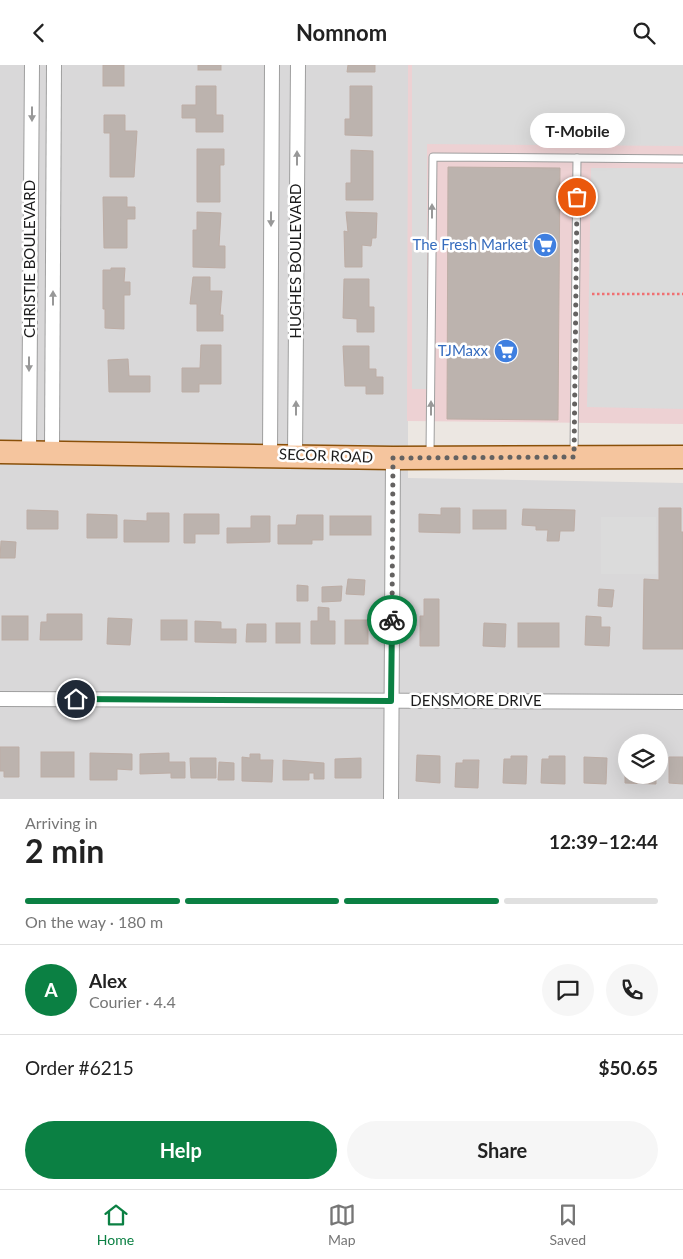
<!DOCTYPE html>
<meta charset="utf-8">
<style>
body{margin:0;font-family:Lato,sans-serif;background:#f6f6f6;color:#222;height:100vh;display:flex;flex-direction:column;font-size:19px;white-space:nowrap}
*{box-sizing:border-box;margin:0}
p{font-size:16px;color:#767676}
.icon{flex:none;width:28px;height:28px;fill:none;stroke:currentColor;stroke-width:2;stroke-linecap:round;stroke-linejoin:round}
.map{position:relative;height:734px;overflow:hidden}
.panel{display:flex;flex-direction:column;background:#fff;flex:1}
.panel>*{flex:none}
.buttons{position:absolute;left:618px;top:669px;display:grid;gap:10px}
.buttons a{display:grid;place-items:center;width:50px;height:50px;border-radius:50%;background:#fff;box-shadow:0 5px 20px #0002;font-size:25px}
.pin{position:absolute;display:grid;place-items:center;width:42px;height:42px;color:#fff;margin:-21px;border:2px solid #fff;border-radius:50%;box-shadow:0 1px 5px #0007}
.courier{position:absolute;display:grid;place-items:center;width:50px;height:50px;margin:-25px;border:4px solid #0b8043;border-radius:50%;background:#fff;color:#222;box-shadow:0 1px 6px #0007}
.bubble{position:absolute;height:35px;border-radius:18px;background:#fff;box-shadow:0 5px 20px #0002;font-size:16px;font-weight:700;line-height:35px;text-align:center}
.head em{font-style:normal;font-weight:700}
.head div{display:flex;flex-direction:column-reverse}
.head{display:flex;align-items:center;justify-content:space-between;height:85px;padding:0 25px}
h1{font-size:32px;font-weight:700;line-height:38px}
.bar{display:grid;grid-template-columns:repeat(4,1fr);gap:8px 5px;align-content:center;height:60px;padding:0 25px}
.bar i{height:6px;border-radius:4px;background:#e0e0e0}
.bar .on{background:#0b8043}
.bar p{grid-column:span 4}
.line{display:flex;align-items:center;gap:12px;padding:0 25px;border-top:1px solid #e0e0e0}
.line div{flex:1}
.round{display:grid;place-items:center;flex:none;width:52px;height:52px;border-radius:26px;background:#f6f6f6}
.button{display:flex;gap:10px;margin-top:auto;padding:10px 25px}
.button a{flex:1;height:58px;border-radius:30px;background:#0b8043;color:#fff;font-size:20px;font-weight:700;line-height:58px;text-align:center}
.button a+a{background:#f6f6f6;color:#222}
header{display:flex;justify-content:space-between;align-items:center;height:65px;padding:0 25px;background:#fff;font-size:22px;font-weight:700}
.menu{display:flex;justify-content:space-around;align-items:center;height:70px;border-top:1px solid #e0e0e0;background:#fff;font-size:14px;color:#767676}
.menu a{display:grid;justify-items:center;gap:2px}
.menu .on{color:#0b8043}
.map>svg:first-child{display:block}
.residential{fill:#d9d8d9;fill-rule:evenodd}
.commercial{fill:#edd1d3}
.parking{fill:#dbdbdb}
.building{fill:#bcb3ae;stroke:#bdada5}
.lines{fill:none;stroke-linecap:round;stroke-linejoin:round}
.service-casing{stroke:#9f9f9f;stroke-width:9}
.minor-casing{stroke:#9f9f9f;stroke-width:16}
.primary-casing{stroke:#8a5009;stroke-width:25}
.path{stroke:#f06f71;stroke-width:2.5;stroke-dasharray:2.5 2.5;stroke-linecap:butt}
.service{stroke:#fff;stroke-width:7}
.minor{stroke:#fff;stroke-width:14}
.primary{stroke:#f5c59e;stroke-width:22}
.oneway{fill:#989898}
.done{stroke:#646261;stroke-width:5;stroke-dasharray:0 9}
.route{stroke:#0b8043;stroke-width:6}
.labels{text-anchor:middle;stroke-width:5;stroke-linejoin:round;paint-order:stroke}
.shop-label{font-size:15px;fill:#366cbe;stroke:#fff;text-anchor:end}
.street-label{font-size:15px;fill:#1b1b1b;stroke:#fff}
</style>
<header><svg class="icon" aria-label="back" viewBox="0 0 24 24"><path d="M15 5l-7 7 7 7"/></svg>Nomnom<svg class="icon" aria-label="search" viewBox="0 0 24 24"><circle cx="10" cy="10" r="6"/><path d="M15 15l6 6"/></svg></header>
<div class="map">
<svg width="683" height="734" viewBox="0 0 683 734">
<rect width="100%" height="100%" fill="#ece7e2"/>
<path class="residential" d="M0 0H408V413L683 418V734H0ZM626 678H659V710H626Z"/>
<polygon class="commercial" points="408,0 683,0 683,359 407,356"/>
<g class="parking">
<polygon points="412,0 683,0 683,81 427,79 427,324 412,324"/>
<polygon points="591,103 683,103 683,344 587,342"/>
<polygon points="601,452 656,452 657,509 601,509"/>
</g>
<g class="building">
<rect x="103" y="0" width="21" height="21"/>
<rect x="198" y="0" width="23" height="5"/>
<polygon points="348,0 375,0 375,7 347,7"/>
<polygon points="196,21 216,21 216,50 223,50 223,67 196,67 196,53 182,53 182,40 196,40"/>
<polygon points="350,21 372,21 372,71 345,70 345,54 350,54"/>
<polygon points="104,50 125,50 125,66 137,66 134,112 110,112 110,68 104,68"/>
<polygon points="197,84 224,84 224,100 220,100 220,137 197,137"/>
<polygon points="351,85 373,86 373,135 346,135 346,118 351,118"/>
<polygon points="448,102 560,103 558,355 447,354"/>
<polygon points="103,132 127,132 127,142 135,142 135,154 127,154 127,183 104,183"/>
<polygon points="197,147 221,148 219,181 225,181 225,203 193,202 193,165 197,165"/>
<polygon points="346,147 377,148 376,173 372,173 371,181 362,180 362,202 345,202 344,166 348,167"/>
<polygon points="111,203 125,203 124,217 130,217 130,230 124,230 124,264 105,263 105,244 103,244 103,205 111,205"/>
<polygon points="193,212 210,212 210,226 222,226 220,250 223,250 223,266 197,266 197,239 190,239"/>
<polygon points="344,214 369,214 369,242 374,242 374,267 357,267 357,254 343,253"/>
<polygon points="201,280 221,280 221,319 199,319 199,327 182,327 182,303 200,303"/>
<polygon points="343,281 369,281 369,304 376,304 376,312 383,312 383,329 366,329 366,321 345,321"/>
<polygon points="128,294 129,311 150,311 150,327 109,327 108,295"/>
<polygon points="441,443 460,443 460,468 419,467 419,449 441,450"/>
<polygon points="659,443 681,443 681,467 683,467 683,584 643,584 644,514 659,515"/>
<polygon points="523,444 575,445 574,466 560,466 559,476 547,476 548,465 536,465 536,461 522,460"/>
<polygon points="27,445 58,446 58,464 27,464"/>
<rect x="473" y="445" width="33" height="19"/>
<polygon points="147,448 169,448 169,477 124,477 124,455 147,456"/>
<polygon points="87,449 117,450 117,473 87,473"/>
<polygon points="184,449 219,449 219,469 195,469 195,478 184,478"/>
<polygon points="297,450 323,450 323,475 312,475 312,479 278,479 278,460 296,460"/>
<polygon points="251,451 270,451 270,477 227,478 227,463 251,463"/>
<rect x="330" y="451" width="41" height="19"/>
<polygon points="1,476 16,477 15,493 0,493"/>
<polygon points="348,514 365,515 364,530 346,529"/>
<polygon points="297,520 308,521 308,536 297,536"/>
<polygon points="342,521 341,536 322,537 322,522"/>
<polygon points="599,524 614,525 612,542 598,541"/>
<polygon points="424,534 439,534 439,581 420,581 420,551 424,551"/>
<polygon points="318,542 329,543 329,556 335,556 335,579 311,579 311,556 318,556"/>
<polygon points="47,549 82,549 82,575 40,575 41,557 47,557"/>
<rect x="2" y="551" width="26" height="24"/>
<polygon points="586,551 601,552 601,562 610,562 609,581 585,580"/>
<polygon points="108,553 132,554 130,580 107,579"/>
<rect x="161" y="555" width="26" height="20"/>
<rect x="345" y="555" width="23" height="24"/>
<polygon points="195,556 221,557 221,564 236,564 236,578 195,577"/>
<rect x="276" y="558" width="24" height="20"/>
<polygon points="484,558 506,559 505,582 483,581"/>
<rect x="518" y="558" width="41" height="24"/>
<polygon points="247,559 266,559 266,577 246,577"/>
<polygon points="0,682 19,682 19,712 4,712 4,706 0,706"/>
<rect x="41" y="687" width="33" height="25"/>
<polygon points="90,688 132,689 132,705 117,704 117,715 90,715"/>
<polygon points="169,688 169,697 185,697 185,713 171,713 171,708 140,709 140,689"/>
<polygon points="250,689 260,689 260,695 273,695 272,717 242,716 242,692 250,693"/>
<polygon points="417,690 440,691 440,718 416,716"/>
<polygon points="511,691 527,691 526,719 503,718 504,694 511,694"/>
<polygon points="549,691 565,691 565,719 541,718 542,694 549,694"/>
<polygon points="584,692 607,693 606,719 584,718"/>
<polygon points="625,692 626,710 656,710 656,719 625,718"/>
<polygon points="669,692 683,692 683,719 669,718"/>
<polygon points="190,693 216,693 216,713 191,713"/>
<polygon points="361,693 361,713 335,713 335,694"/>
<polygon points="283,695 324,698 324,714 314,714 314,708 309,708 309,715 283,715"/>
<polygon points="463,695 479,695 478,723 455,722 456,698 463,698"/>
<polygon points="219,697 234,698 234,715 218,715"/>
</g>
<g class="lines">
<g class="service-casing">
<g id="service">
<polyline points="430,389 433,92 683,94"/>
<polyline points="574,389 577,93"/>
</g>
</g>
<g class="minor-casing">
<g id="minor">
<polyline points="29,387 32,0"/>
<polyline points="52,387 54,0"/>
<polyline points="270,390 272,0"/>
<polyline points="295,392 298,0"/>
<polyline points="0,634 683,637"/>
<polyline points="391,734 393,393"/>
</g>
</g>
<g class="primary-casing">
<polyline id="primary" points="0,387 393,393 683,392"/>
</g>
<polyline class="path" points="592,229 683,229"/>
<use href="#service" class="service"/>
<use href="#minor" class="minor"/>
<use href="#primary" class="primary"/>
</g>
<defs><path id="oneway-solid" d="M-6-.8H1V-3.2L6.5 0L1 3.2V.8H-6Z" transform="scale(1.25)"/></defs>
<g class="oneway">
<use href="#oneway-solid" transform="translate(32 49) rotate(90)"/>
<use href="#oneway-solid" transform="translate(297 93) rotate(-90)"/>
<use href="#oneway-solid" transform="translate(432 146) rotate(-90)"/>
<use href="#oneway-solid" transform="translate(271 154) rotate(90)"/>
<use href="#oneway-solid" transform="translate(53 233) rotate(-90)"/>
<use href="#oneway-solid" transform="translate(29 299) rotate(90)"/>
<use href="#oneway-solid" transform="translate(296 343) rotate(-90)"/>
<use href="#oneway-solid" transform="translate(431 343) rotate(-90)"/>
</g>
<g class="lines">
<polyline class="done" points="392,555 393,393 574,392 577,132"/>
<polyline class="route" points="76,634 391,636 392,555"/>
</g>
<defs>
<g id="supermarket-disc" transform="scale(1.25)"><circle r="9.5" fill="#3f7fe0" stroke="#fff"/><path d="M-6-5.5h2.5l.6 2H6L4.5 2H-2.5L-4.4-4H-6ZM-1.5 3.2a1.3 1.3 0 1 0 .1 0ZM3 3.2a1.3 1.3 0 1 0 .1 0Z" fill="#fff"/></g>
</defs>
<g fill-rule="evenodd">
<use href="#supermarket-disc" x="545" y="180"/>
<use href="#supermarket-disc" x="506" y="286"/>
</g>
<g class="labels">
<g class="shop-label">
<text x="528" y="185">The Fresh Market</text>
<text x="488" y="291">TJMaxx</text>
</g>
<g class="street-label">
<text transform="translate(30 194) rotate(-90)" y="5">CHRISTIE BOULEVARD</text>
<text transform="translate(296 196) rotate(-90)" y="5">HUGHES BOULEVARD</text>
<text transform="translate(326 391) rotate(2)" y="5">SECOR ROAD</text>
<text x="476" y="641">DENSMORE DRIVE</text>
</g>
</g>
</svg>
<div class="buttons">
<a><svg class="icon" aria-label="layers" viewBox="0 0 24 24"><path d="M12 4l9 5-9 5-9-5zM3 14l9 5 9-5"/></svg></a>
</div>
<div class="pin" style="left:577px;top:132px;background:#ea580c"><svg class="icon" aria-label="bag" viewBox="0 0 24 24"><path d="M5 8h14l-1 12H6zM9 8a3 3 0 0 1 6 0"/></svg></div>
<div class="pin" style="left:76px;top:634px;background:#1f2937"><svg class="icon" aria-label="home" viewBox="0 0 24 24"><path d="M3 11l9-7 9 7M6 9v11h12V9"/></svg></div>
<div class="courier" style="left:392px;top:555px"><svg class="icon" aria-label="bike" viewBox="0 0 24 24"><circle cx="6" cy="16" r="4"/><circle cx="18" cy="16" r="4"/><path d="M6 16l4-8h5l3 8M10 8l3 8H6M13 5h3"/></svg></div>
<div class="bubble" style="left:530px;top:48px;width:95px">T-Mobile</div>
</div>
<section class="panel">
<div class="head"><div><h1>2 min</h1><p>Arriving in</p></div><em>12:39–12:44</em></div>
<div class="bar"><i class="on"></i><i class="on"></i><i class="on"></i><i></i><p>On the way · 180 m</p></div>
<div class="line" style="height:90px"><b class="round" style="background:#0b8043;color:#fff">A</b><div><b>Alex</b><p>Courier · 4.4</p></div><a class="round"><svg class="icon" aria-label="chat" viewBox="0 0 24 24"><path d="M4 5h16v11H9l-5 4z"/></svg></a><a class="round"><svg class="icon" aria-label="phone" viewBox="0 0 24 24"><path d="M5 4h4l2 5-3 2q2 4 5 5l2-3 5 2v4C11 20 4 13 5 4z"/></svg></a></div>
<div class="line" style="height:65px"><div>Order #6215</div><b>$50.65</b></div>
<div class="button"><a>Help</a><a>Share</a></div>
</section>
<nav class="menu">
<a class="on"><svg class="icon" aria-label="home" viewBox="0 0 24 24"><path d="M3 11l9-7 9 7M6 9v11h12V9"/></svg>Home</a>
<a><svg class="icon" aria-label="map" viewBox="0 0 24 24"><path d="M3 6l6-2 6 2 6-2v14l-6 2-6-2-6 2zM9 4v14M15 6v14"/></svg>Map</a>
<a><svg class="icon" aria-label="saved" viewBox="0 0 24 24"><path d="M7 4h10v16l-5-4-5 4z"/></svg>Saved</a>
</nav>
